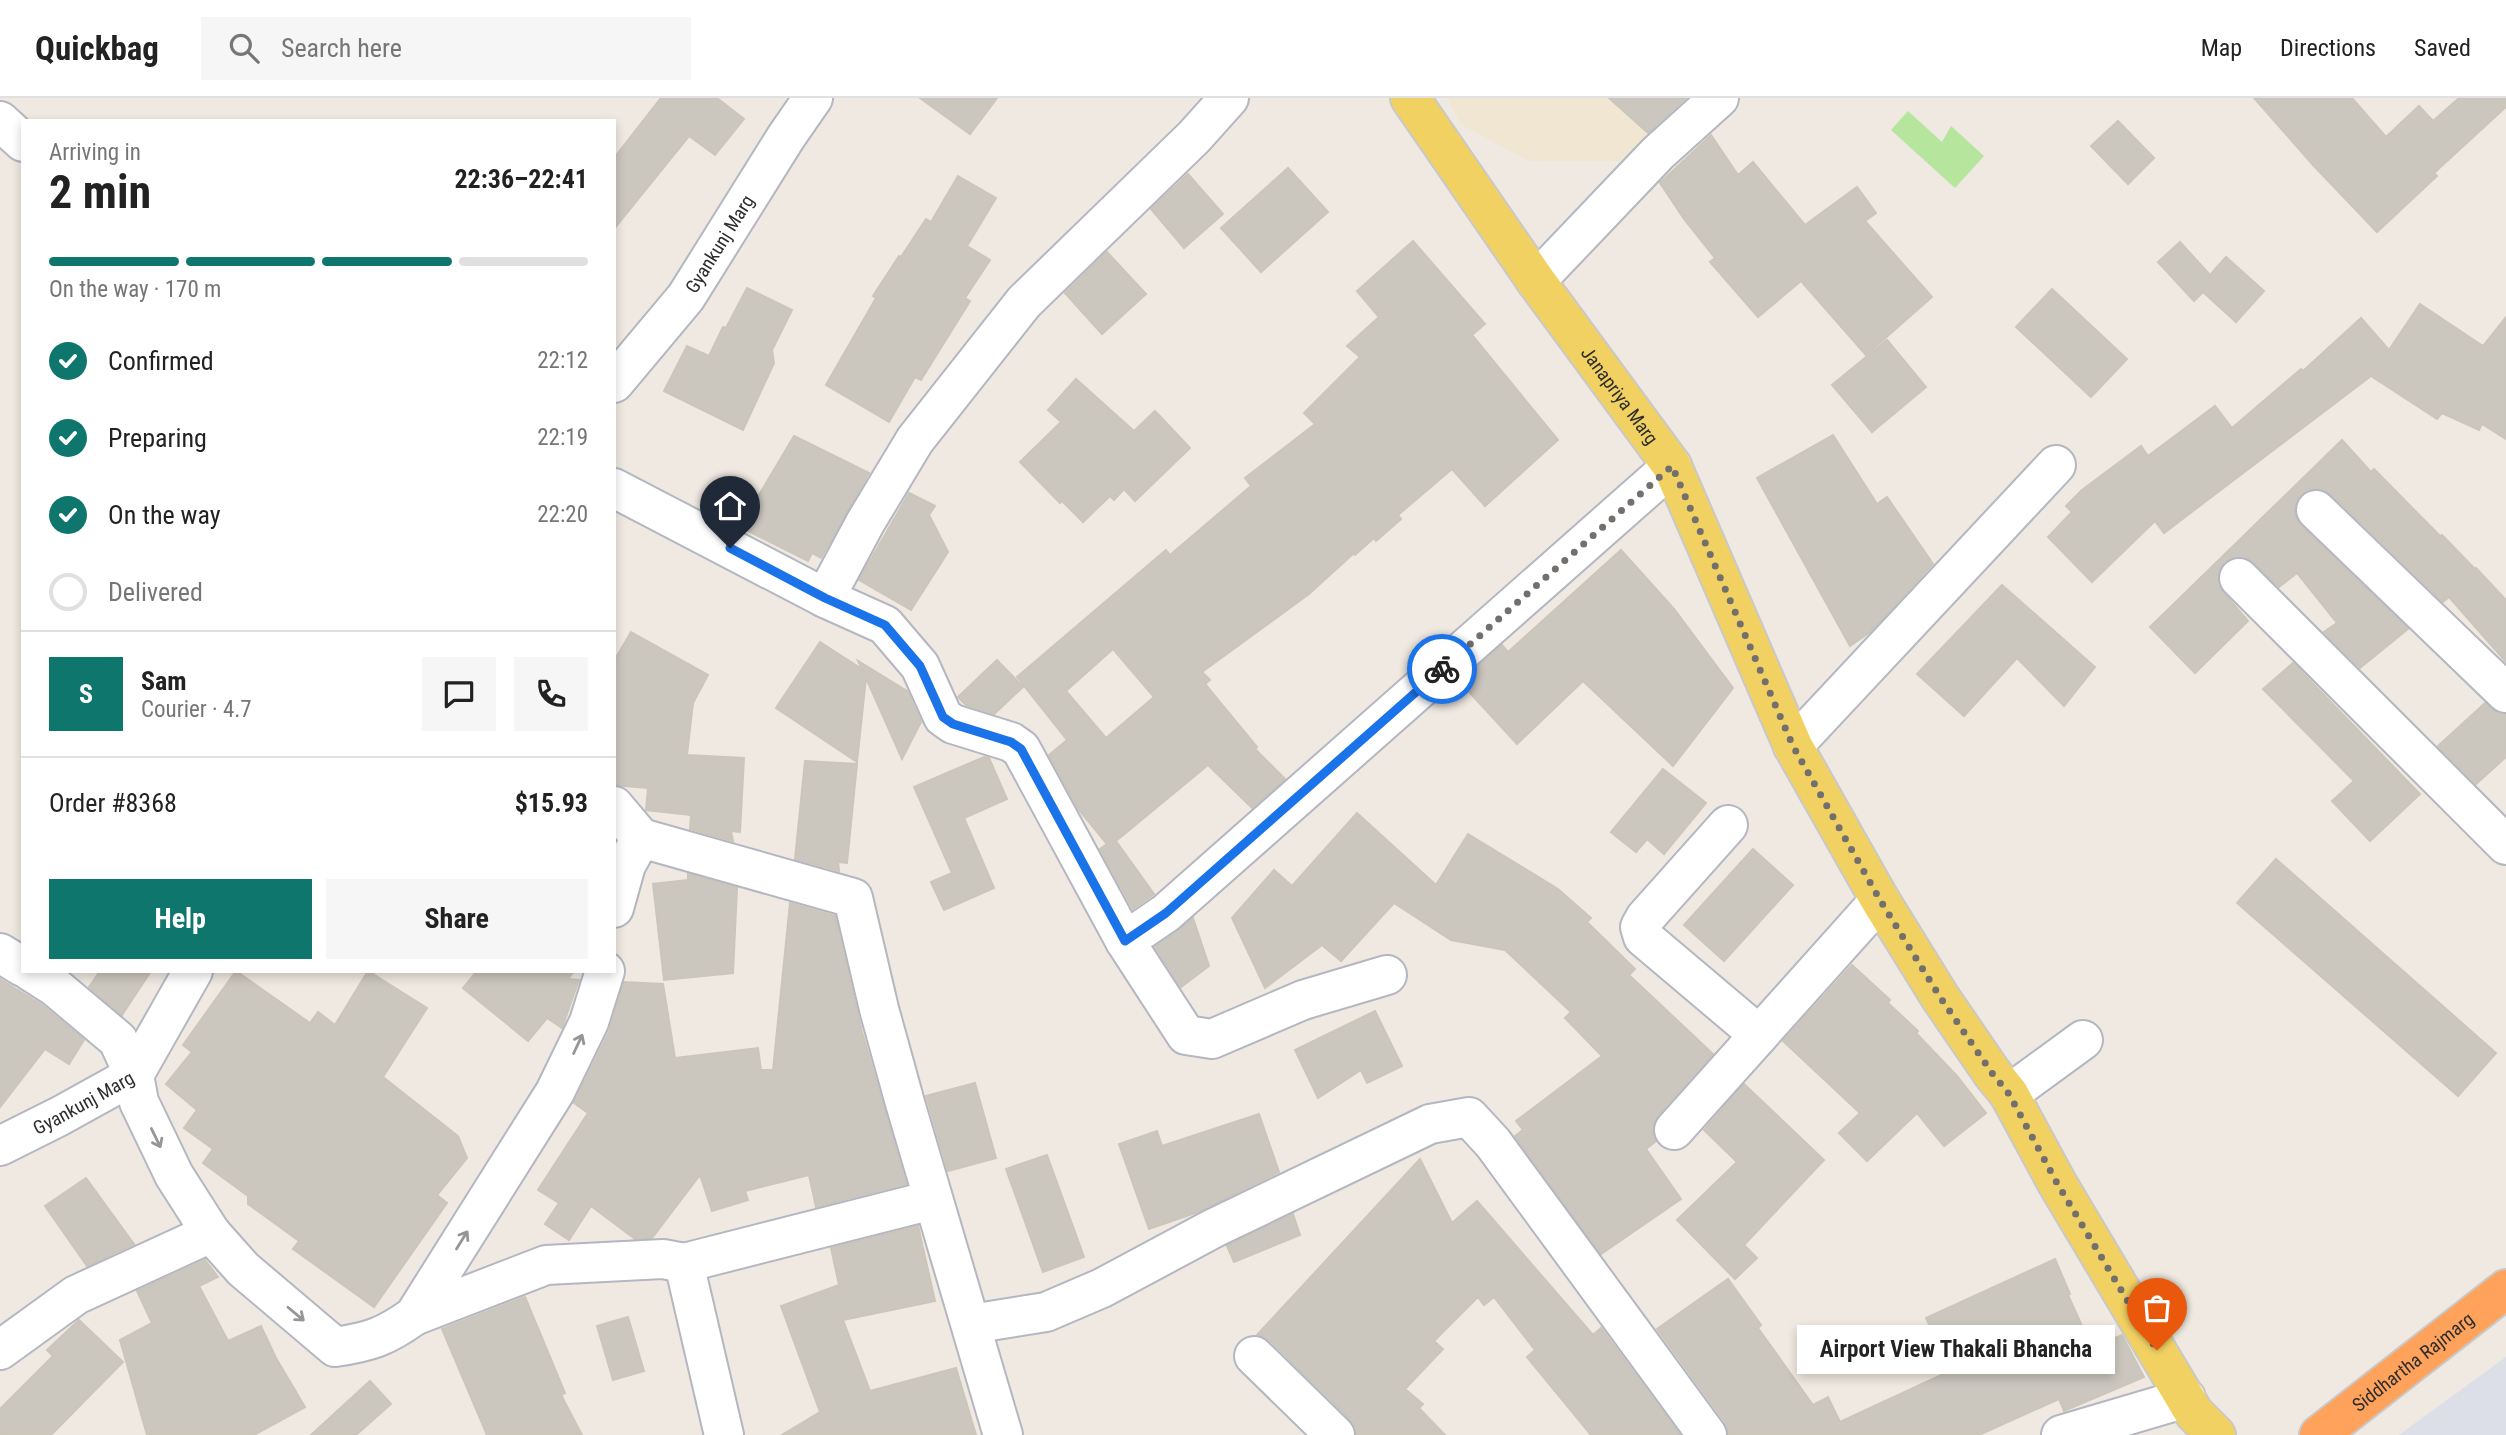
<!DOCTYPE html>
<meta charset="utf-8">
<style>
body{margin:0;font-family:"Roboto Condensed",sans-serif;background:#f6f6f6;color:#222;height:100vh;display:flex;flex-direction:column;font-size:26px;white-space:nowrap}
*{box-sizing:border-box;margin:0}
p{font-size:23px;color:#767676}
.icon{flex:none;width:38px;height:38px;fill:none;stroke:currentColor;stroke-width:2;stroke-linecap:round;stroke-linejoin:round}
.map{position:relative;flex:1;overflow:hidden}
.sheet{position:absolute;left:21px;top:21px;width:595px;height:854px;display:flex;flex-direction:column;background:#fff;border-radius:0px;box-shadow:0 4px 10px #0003}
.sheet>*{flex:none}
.pin{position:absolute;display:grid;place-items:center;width:60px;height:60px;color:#fff;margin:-72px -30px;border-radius:50% 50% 50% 0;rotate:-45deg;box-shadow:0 0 7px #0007}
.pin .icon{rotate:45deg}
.courier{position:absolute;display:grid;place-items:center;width:70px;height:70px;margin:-35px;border:5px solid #1a73e8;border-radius:50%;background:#fff;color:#222;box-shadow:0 2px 9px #0007}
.bubble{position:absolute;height:49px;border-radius:0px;background:#fff;box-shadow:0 4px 10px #0003;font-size:23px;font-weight:700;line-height:49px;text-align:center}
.summary em{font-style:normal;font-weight:700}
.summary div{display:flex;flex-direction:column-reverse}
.summary{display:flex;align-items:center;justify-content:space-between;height:119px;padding:0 28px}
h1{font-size:46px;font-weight:700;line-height:52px}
.bar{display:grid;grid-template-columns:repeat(4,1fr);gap:10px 7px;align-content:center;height:84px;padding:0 28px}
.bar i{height:9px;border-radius:5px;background:#e0e0e0}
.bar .current{background:#0f766e}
.bar p{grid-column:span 4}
.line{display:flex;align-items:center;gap:18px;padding:0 28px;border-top:2px solid #e0e0e0}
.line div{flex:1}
.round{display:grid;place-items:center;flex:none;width:74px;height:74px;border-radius:0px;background:#f6f6f6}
ol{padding:0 28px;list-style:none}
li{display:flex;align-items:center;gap:21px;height:77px}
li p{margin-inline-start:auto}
li .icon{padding:7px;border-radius:50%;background:#0f766e;color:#fff;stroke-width:4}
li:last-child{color:#767676}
li i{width:38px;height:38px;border:4px solid #e0e0e0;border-radius:50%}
.button{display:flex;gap:14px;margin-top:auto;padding:14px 28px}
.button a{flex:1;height:80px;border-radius:0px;background:#0f766e;color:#fff;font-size:28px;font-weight:700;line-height:80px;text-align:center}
.button a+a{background:#f6f6f6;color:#222}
header{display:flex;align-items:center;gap:42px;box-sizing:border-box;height:98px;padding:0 35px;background:#fff;border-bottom:2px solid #e0e0e0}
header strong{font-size:33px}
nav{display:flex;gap:38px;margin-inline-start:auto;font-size:24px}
.search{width:490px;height:63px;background:#f6f6f6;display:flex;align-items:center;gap:18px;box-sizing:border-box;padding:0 24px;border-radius:0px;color:#767676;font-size:26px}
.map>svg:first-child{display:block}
.education{fill:#f0e6d1}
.airport{fill:#dcdee8}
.green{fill:#b6e59e}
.building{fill:#cbc7bf;stroke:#cbc5ba;stroke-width:2;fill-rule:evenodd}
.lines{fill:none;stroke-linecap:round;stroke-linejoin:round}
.minor-casing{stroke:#b4b7c1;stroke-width:42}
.major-casing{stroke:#c9c9c9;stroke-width:42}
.highway-casing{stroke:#c9c9c9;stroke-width:42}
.minor{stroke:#fff;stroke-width:38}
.major{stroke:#f2d163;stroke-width:38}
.highway{stroke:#ffa35c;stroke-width:38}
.oneway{stroke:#969696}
.done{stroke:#726f6d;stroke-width:7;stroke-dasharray:0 12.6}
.route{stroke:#1a73e8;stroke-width:9}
.labels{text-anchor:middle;stroke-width:6;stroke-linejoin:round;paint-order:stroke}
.street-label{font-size:19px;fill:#2e2e2e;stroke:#fff}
</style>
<header>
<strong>Quickbag</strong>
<div class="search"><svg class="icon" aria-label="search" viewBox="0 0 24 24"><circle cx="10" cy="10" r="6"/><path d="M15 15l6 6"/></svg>Search here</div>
<nav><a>Map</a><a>Directions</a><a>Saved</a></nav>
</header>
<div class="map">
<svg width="2506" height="1337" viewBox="0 0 2506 1337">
<rect width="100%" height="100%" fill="#efe9e1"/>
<polygon class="education" points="1448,0 1702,0 1640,63 1529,63 1460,26"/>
<polygon class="airport" points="2506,1259 2506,1337 2399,1337"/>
<polygon class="green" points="1908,13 1942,44 1951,28 1984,58 1955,90 1891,32"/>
<g class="building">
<polygon points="661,0 717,0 744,21 715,57 689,38 614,131 614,60"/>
<polygon points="920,0 997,0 970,36"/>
<polygon points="1609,0 1686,0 1648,35"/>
<polygon points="2254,0 2352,0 2386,39 2419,8 2433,23 2459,0 2506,0 2506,9 2434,75 2437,78 2377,134 2313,67"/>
<polygon points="2118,23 2154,60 2128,86 2091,48"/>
<polygon points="1711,37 1738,77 1753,64 1805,127 1857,89 1876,115 1865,123 1932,199 1866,257 1801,183 1758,219 1710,164 1715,160 1684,121 1660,85"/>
<polygon points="1288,70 1328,114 1261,174 1221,130"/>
<polygon points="1188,76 1223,116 1184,150 1151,111"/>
<polygon points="958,78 996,100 967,148 990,162 965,200 970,203 921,282 915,279 889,324 826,287 876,200 873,198 899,158 901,159 926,121 931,124"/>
<path d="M1413 143 1485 226 1472 237 1558 342 1485 408 1452 371 1398 417 1401 421 1376 443 1374 440 1355 457 1354 455 1309 496 1202 574 1210 582 1205 586 1257 649 1255 651 1285 681 1252 710 1208 667 1116 743 1154 796 1133 811 1100 751 1107 746 1079 712 1049 657 1067 642 1017 579 1166 452 1170 457 1251 388 1245 380 1315 326 1304 315 1360 259 1347 248 1379 219 1357 193ZM1113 551 1154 599 1106 640 1066 593Z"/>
<polygon points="2180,144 2210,177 2226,159 2264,193 2236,224 2203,194 2194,203 2158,164"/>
<polygon points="1107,154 1146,196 1102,236 1065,195"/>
<polygon points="747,190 792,212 772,252 774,265 743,332 664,293 687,248 709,258 723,229 726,230"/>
<polygon points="2052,191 2127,261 2091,299 2016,229"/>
<polygon points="2420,206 2483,248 2506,219 2506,341 2482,326 2479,332 2442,315 2437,321 2371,278 2164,435 2155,423 2092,484 2048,439 2072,414 2066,408 2082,392 2141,348 2148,358 2215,308 2232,330 2301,271 2303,273 2361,220 2389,252"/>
<polygon points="1887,242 1926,289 1872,334 1832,287"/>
<polygon points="1076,281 1134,333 1155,313 1190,350 1135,403 1124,391 1114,402 1110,398 1083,424 1062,403 1060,405 1020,364 1061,324 1048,312"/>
<polygon points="1833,337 1877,406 1887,399 1933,466 1870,534 1850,548 1757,380"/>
<polygon points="794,338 869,375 821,460 812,455 808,463 740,429"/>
<polygon points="2342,342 2371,374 2374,371 2440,438 2442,437 2475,471 2476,470 2506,502 2506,564 2449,499 2443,504 2331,396 2321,391 2309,391 2300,397 2295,407 2295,419 2300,427 2408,531 2360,570 2324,534 2337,525 2297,475 2279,489 2254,465 2244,459 2233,459 2224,464 2218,474 2218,485 2224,495 2248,523 2195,575 2150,529"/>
<polygon points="909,395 935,408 929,417 948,454 911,512 859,482"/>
<polygon points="1621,452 1674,511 1733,590 1673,668 1583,583 1517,646 1460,584 1502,547 1508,554"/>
<polygon points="2002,487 2095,569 2064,608 2017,560 1964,618 1917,576"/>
<polygon points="631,534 708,577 693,605 687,657 744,660 740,734 731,733 733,743 690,731 691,717 646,712 648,690 614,687 614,563"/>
<polygon points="820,544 862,571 858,563 907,593 921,624 902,661 866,580 857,664 776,610"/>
<polygon points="997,562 1023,589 994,616 966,607 958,599"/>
<polygon points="2293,565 2420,696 2370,743 2332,703 2354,683 2263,591"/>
<polygon points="2485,605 2500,616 2506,616 2506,659 2476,686 2438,648"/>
<polygon points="984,659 989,660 1007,701 964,720 994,790 944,812 931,784 952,775 914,689"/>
<polygon points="805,663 857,666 847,765 838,764 839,773 795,761"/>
<polygon points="1663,671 1706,705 1664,756 1647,741 1636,754 1611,734"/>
<polygon points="1357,715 1436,787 1468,736 1558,791 1591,820 1587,824 1635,871 1629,877 1713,956 1658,1017 1653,1028 1656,1043 1646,1051 1681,1101 1601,1156 1515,1038 1523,1032 1516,1023 1602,958 1565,920 1571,914 1505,852 1451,842 1394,805 1341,863 1322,847 1265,890 1232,820 1274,772 1292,788"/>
<polygon points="1753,751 1793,787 1724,863 1684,827"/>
<polygon points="2276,761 2496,955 2458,998 2237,805"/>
<polygon points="688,776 737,790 733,875 664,882 653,786 688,782"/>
<polygon points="790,805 835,818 862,934 906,1086 816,1109 809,1077 745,1093 748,1102 712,1113 700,1077 652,1140 635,1141 591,1108 569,1142 545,1126 559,1105 538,1092 588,1015 574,1005 609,934 624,884 663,886 675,960 758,950 761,972 773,972"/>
<polygon points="1193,820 1209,868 1181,889 1155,849"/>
<polygon points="1852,867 1890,902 1888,905 1918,933 1916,935 1957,978 1986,1015 1944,1048 1917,1015 1867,1063 1839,1035 1860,1015 1783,943"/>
<polygon points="100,873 151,873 122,917 89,889"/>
<polygon points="236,873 310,925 318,914 335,927 368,873 427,910 383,979 458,1038 467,1060 437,1097 447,1105 374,1209 293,1151 299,1143 248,1106 248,1098 203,1065 213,1051 184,1030 197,1012 166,986 192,954 183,947"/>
<polygon points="477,873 574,873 568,881 579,882 562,930 547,920 528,943 463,890"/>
<polygon points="0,881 42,907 84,942 69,966 45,951 0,1009"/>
<polygon points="1375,913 1402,968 1367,985 1361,972 1318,1000 1295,952"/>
<polygon points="975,985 996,1060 948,1073 926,998"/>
<polygon points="1744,986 1824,1062 1744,1147 1757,1160 1735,1181 1677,1122 1737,1064 1704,1032"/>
<polygon points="1259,1016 1279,1074 1198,1114 1149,1131 1119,1046 1157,1033 1162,1048"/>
<polygon points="1047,1057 1084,1159 1043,1174 1006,1071"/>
<polygon points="1420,1061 1452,1125 1477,1103 1593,1237 1601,1230 1680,1337 1591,1337 1527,1259 1535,1252 1494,1199 1484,1207 1478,1199 1434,1243 1443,1251 1405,1291 1423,1306 1419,1310 1445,1337 1356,1337 1356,1330 1350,1321 1269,1242 1257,1237"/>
<polygon points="86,1080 134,1146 87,1168 45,1108"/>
<polygon points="1293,1116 1300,1137 1234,1164 1227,1148"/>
<polygon points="918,1128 935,1203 843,1222 870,1293 956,1270 976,1337 782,1337 820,1314 781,1208 839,1187 831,1150"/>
<polygon points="2055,1161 2070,1196 2068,1197 2092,1250 2122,1237 2144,1279 2064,1313 2059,1301 1979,1337 1728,1337 1725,1324 1657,1231 1728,1181 1761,1227 1758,1230 1813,1307 1828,1299 1840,1324 1950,1273 1926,1220"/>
<polygon points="205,1162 218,1179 199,1188 228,1243 261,1228 276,1260 305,1309 254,1337 147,1337 120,1242 152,1225 137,1193"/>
<polygon points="525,1199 565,1295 561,1297 582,1337 487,1337 442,1231"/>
<polygon points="628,1219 644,1273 613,1282 597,1228"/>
<polygon points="79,1222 123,1264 51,1337 0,1337 0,1311 53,1258 47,1252"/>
<polygon points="370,1283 391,1306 356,1337 311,1337"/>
</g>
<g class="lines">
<g class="minor-casing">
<g id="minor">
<polyline points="0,23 23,44"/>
<polyline points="1536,183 1658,55 1719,0"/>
<path id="s1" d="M614 285 686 199 786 39 813 0"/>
<polyline points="614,390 825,500 865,425 915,342 1024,204 1194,39 1229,0"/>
<polyline points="2316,412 2506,595"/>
<polyline points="2239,480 2506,747"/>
<polyline points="825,500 885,527 920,568 943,619 953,626 1011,644 1021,651 1125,843 1186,937 1212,941 1303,902 1387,877"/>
<polyline points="1793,648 2056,367"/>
<polyline points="614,708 641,740 626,767 614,810"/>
<polyline points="1728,727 1645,820 1640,829 1643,839 1759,937"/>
<polyline points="641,740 853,800 879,911 905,1005 1003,1337"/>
<polyline points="1125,843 1166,815 1672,368"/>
<polyline points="0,855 23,869"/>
<path d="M30 873 55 889 118 942 134 977 139 1004 174 1077 211 1135 243 1171 335 1249C369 1244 385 1239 414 1218L555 994 589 924 605 873"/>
<polyline points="2009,996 2083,942"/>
<polyline points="1674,1032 1880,802"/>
<path id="s2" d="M0 1048 60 1018 134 977 193 873"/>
<polyline points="684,1165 932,1102"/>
<polyline points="414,1218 546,1167 663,1161 684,1165 724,1337"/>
<polyline points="971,1226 1046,1214 1102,1190 1214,1130 1430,1026 1469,1019 1493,1045 1707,1337"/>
<polyline points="0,1252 76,1197 211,1135"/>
<polyline points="1254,1258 1335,1337"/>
<polyline points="2061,1337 2186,1300"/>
</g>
</g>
<g class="major-casing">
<g id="major">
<path id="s3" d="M1410 0 1536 183 1672 368 1793 648 1880 802 1940 899 1992 975 2009 996 2057 1085 2194 1315 2216 1337"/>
</g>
</g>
<g class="highway-casing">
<g id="highway">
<path id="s4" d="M2319 1337 2506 1191"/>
</g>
</g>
<use href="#minor" class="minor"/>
<use href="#major" class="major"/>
<use href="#highway" class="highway"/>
</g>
<defs><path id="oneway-shaft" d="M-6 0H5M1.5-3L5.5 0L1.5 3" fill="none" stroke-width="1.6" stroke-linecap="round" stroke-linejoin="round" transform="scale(1.75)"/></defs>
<g class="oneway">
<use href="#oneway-shaft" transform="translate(578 946) rotate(-65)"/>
<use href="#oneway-shaft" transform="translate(156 1040) rotate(64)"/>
<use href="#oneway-shaft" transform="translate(462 1142) rotate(-58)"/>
<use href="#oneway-shaft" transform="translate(296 1216) rotate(40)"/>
</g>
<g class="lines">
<polyline class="done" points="1442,571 1672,368 1793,648 1880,802 1940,899 1992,975 2009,996 2057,1085 2157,1252"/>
<polyline class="route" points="730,450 825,500 885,527 920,568 943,619 953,626 1011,644 1021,651 1125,843 1166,815 1442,571"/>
</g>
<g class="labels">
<g class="street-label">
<text dy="7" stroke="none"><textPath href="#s1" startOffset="175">Gyankunj Marg</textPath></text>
<text dy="7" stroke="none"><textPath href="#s3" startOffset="364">Janapriya Marg</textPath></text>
<text dy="7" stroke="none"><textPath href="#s2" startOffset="94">Gyankunj Marg</textPath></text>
<text dy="7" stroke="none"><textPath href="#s4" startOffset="119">Siddhartha Rajmarg</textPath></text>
</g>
</g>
</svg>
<div class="pin" style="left:2157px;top:1252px;background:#ea580c"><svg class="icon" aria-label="bag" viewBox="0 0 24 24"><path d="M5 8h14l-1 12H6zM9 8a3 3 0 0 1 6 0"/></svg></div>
<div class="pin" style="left:730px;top:450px;background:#1f2937"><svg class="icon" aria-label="home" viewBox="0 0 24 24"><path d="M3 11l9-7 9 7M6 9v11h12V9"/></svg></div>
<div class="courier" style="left:1442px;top:571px"><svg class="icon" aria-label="bike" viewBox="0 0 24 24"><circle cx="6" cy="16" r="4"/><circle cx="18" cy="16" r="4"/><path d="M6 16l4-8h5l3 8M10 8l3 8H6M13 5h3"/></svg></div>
<div class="bubble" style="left:1797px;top:1227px;width:318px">Airport View Thakali Bhancha</div>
<section class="sheet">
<div class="summary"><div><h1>2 min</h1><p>Arriving in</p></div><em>22:36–22:41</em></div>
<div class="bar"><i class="current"></i><i class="current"></i><i class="current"></i><i></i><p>On the way · 170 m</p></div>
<ol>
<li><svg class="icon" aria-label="check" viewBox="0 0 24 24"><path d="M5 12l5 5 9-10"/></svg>Confirmed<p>22:12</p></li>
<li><svg class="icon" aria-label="check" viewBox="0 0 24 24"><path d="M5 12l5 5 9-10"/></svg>Preparing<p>22:19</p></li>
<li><svg class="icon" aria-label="check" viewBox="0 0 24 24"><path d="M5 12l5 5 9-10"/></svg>On the way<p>22:20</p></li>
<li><i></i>Delivered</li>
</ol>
<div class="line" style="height:126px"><b class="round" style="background:#0f766e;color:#fff">S</b><div><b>Sam</b><p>Courier · 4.7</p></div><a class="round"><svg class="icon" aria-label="chat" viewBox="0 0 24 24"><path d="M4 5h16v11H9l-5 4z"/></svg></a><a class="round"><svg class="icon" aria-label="phone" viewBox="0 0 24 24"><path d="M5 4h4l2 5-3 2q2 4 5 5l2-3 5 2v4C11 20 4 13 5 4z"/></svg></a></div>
<div class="line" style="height:91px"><div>Order #8368</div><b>$15.93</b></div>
<div class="button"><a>Help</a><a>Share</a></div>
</section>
</div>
